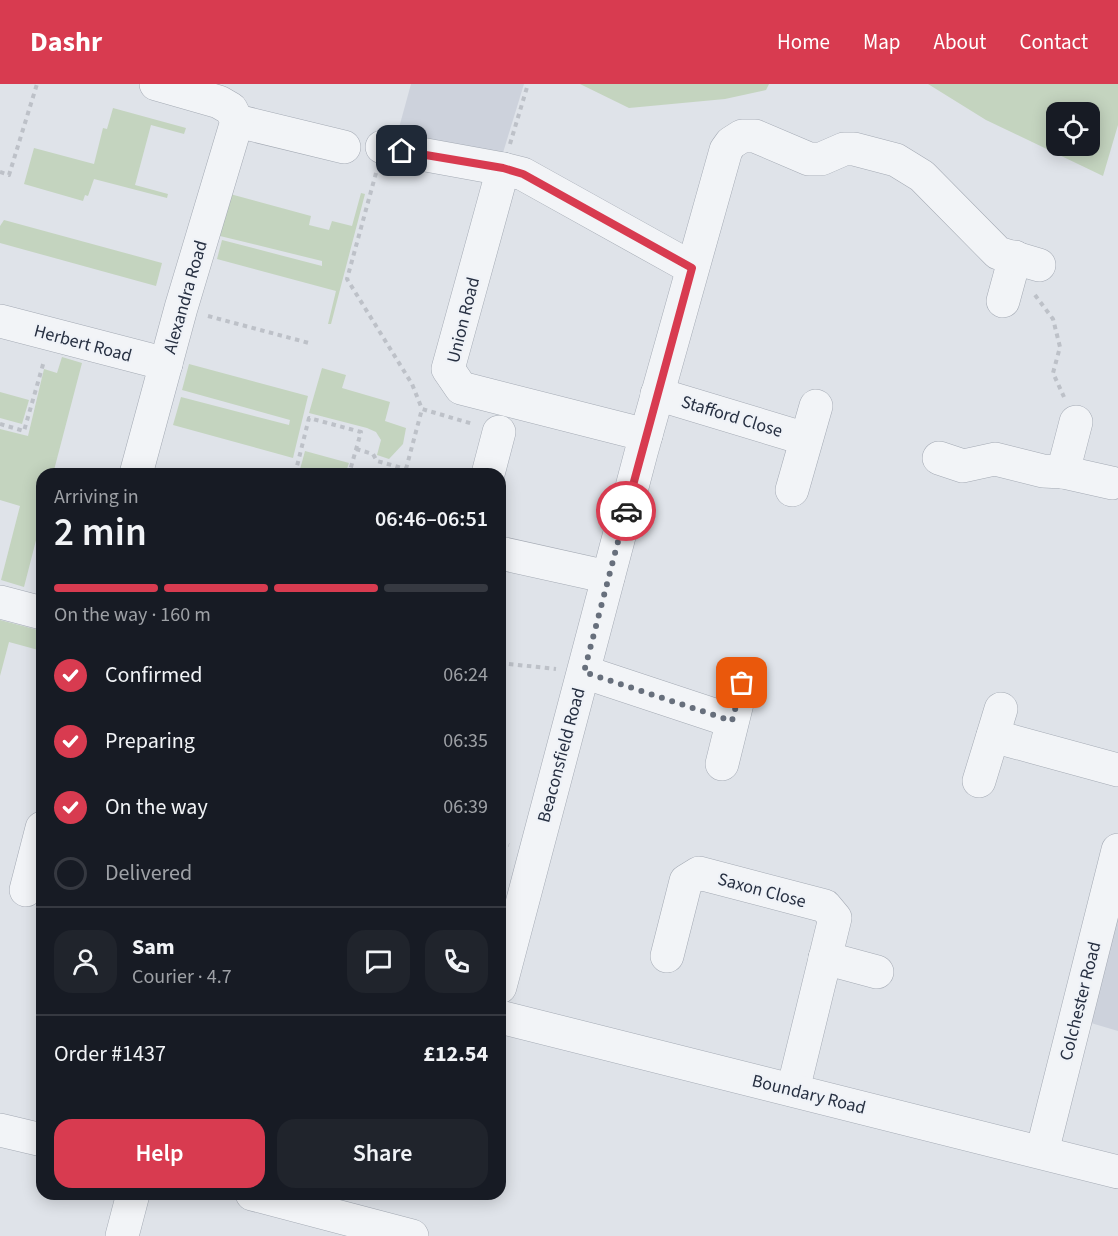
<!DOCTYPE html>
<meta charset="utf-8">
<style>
body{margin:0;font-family:"Source Sans 3",sans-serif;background:#20242c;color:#f1f3f6;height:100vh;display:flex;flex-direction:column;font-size:22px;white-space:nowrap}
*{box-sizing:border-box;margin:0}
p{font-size:20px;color:#9ea1a6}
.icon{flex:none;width:33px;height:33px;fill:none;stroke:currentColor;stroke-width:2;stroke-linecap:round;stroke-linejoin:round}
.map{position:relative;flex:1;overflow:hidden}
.sheet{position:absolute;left:36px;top:384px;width:470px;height:732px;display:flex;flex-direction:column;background:#171b24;border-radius:18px;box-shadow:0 3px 15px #0003}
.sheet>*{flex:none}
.buttons{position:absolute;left:1046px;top:18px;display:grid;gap:12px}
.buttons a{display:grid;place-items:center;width:54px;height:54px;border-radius:12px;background:#171b24;box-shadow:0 3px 15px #0003;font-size:30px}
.pin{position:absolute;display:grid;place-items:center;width:51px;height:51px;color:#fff;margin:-26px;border-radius:12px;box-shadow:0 3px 9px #0006}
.courier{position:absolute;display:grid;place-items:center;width:60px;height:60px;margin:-30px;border:4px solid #d83b50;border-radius:50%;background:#fff;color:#222;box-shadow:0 2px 8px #0007}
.summary em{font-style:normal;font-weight:600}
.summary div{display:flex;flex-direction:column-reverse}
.summary{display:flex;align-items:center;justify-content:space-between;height:102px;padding:0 18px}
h1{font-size:39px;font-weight:600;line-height:45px}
.bar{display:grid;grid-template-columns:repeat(4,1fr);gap:9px 6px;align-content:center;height:72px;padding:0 18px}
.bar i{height:8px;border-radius:4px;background:#363941}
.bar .on{background:#d83b50}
.bar p{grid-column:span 4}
.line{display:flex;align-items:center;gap:15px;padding:0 18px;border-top:2px solid #363941}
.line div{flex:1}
.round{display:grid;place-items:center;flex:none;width:63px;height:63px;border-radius:18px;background:#20242c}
ol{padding:0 18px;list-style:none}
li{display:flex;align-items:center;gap:18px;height:66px}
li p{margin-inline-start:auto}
li .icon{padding:6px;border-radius:50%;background:#d83b50;color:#fff;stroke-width:4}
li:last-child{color:#9ea1a6}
li i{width:33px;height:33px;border:3px solid #363941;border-radius:50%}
.action{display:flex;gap:12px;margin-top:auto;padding:12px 18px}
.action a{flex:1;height:69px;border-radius:18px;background:#d83b50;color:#fff;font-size:24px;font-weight:600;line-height:69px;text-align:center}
.action a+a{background:#20242c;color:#f1f3f6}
header{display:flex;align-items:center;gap:36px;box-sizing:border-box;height:84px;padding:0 30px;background:#d83b50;color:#fff}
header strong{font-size:28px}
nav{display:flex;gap:33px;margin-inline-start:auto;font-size:21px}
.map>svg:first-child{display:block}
.built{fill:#cdd2dc}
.green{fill:#c4d4bf;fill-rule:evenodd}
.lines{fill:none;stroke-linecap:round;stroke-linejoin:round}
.minor-casing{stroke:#a4aab4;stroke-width:34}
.path{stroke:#bdc1c8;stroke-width:4;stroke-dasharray:4.5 4.5;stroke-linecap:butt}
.minor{stroke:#f2f4f7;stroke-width:33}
.done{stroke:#676f7c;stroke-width:6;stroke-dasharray:0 10.8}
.route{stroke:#d83b50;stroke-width:8}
.labels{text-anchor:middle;stroke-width:4.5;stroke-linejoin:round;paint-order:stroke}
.street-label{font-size:18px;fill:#273042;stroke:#eff2f7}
</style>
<header>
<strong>Dashr</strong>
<nav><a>Home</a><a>Map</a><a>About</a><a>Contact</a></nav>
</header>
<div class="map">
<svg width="1118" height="1152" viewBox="0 0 1118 1152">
<rect width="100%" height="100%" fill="#dfe3e9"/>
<g class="built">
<polygon points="411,0 524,0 502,72 397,51"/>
<polygon points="1118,826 1118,947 1091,939"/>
</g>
<g class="green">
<polygon points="580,0 769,0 766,6 725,15 629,24"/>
<path d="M928 0H1118V41L1103 92 986 36ZM1056 28H1089V62H1056Z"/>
<polygon points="113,24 186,44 184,50 151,41 135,101 168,110 167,114 94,95 88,112 85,111 83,117 24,100 34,64 94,80 103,44 107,45"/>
<polygon points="361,109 365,110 331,240 328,240 336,207 217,175 222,156 322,182 322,177 220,152 230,110 311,132 309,141 329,146 332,137 352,142"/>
<polygon points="4,136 162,179 156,202 0,159 0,142"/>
<polygon points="62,273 82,279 53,390 42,390 42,433 24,503 1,496 20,422 0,416 0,345 28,352 44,285 57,289"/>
<polygon points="189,280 308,312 293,374 173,341 181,313 289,341 290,336 182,306"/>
<polygon points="322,284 346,291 342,304 390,318 385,337 406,344 403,360 389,375 377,371 381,356 376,348 367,344 309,329"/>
<polygon points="0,308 29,316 22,340 0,334"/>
<polygon points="305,367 349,379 345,390 299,389"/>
<polygon points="0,536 42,547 42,567 9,558 0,592"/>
</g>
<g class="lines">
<g class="minor-casing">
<g id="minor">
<polyline points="237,37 344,63"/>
<polyline points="382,63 503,85 523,90 692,184"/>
<polyline points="503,85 448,285 461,304 646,351"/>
<polyline points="1003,217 1015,173"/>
<polyline points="0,237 166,280"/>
<polyline points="657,310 806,355"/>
<polyline points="939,374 963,382 995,375 1043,387 1063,388 1112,399"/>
<polyline points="1063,388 1076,338"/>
<polyline points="136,390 181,224 237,37 231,25 219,18 156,0"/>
<polyline points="488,390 499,348"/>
<polyline points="792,406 816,322"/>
<polyline points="500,469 608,493"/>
<polyline points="0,518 42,529"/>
<polyline points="584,588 732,637"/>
<polyline points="993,652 1118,686"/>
<polyline points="722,680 742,599"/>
<polyline points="979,697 1001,625"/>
<polyline points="26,806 42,744"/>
<polyline points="667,872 686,797 699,789 825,822 835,834 793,1006"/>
<polyline points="825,874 877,888"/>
<polyline points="500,903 641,369 726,66 731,59 742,52 755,52 809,75 821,75 844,65 854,65 896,76 922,92 998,169 1039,181"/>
<polyline points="500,933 1118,1088"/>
<polyline points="0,1046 42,1056"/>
<polyline points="1042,1068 1118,766"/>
<polyline points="252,1110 412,1152"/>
<polyline points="122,1152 133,1110"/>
</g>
</g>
<g class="path">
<polyline points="510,60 528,0"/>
<polyline points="0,88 9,91 37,0"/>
<polyline points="376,89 347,195 412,300 422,325 473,340"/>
<polyline points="1035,211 1053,235 1060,263 1053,289 1064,313"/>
<polyline points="208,232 309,259"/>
<polyline points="0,340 24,347 44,277"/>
<polyline points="356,365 373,370 377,377 406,385 404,390"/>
<polyline points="406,385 422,325"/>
<polyline points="295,390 309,334 361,348 349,390"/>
<polyline points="500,579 556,585"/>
<polyline points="500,758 509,761"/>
</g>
<use href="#minor" class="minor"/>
</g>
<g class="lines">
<polyline class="done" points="626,427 584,588 732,637 742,599"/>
<polyline class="route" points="402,67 503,84 523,90 692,184 626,427"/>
</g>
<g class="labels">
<g class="street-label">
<text transform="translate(185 213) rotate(-74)" y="6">Alexandra Road</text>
<text transform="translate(463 236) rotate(-76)" y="6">Union Road</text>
<text transform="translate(83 259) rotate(15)" y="6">Herbert Road</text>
<text transform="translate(732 332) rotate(17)" y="6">Stafford Close</text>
<text transform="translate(561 671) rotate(-75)" y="6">Beaconsfield Road</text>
<text transform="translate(762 806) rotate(15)" y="6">Saxon Close</text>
<text transform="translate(1080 917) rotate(-76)" y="6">Colchester Road</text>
<text transform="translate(809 1010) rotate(14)" y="6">Boundary Road</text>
</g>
</g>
</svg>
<div class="buttons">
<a><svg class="icon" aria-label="locate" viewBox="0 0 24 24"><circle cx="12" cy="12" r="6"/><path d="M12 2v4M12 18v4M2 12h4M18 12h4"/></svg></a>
</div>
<div class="pin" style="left:742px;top:599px;background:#ea580c"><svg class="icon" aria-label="bag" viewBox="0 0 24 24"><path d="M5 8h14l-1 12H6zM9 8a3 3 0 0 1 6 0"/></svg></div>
<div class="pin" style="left:402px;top:67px;background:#1f2937"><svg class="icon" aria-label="home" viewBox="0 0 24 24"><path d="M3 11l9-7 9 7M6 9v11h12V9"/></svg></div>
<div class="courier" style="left:626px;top:427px"><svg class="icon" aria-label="car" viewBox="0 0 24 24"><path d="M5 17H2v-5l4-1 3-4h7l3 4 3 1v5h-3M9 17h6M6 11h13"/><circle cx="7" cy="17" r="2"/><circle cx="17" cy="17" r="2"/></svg></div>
<section class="sheet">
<div class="summary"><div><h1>2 min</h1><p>Arriving in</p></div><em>06:46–06:51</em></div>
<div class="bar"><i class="on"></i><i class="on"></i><i class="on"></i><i></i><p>On the way · 160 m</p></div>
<ol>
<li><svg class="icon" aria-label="check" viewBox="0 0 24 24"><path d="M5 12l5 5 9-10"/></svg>Confirmed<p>06:24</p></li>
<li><svg class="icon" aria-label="check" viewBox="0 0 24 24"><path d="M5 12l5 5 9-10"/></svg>Preparing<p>06:35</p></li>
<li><svg class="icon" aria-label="check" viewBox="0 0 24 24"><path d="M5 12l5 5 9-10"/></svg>On the way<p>06:39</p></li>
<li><i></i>Delivered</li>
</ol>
<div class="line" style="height:108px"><a class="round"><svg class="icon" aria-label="person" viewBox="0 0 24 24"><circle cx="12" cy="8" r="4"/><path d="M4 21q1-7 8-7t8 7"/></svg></a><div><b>Sam</b><p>Courier · 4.7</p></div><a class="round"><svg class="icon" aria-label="chat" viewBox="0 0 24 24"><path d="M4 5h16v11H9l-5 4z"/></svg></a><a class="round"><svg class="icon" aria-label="phone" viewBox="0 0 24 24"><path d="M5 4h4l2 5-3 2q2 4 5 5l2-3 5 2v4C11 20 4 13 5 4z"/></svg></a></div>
<div class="line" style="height:78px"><div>Order #1437</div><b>£12.54</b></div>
<div class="action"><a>Help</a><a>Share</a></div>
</section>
</div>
